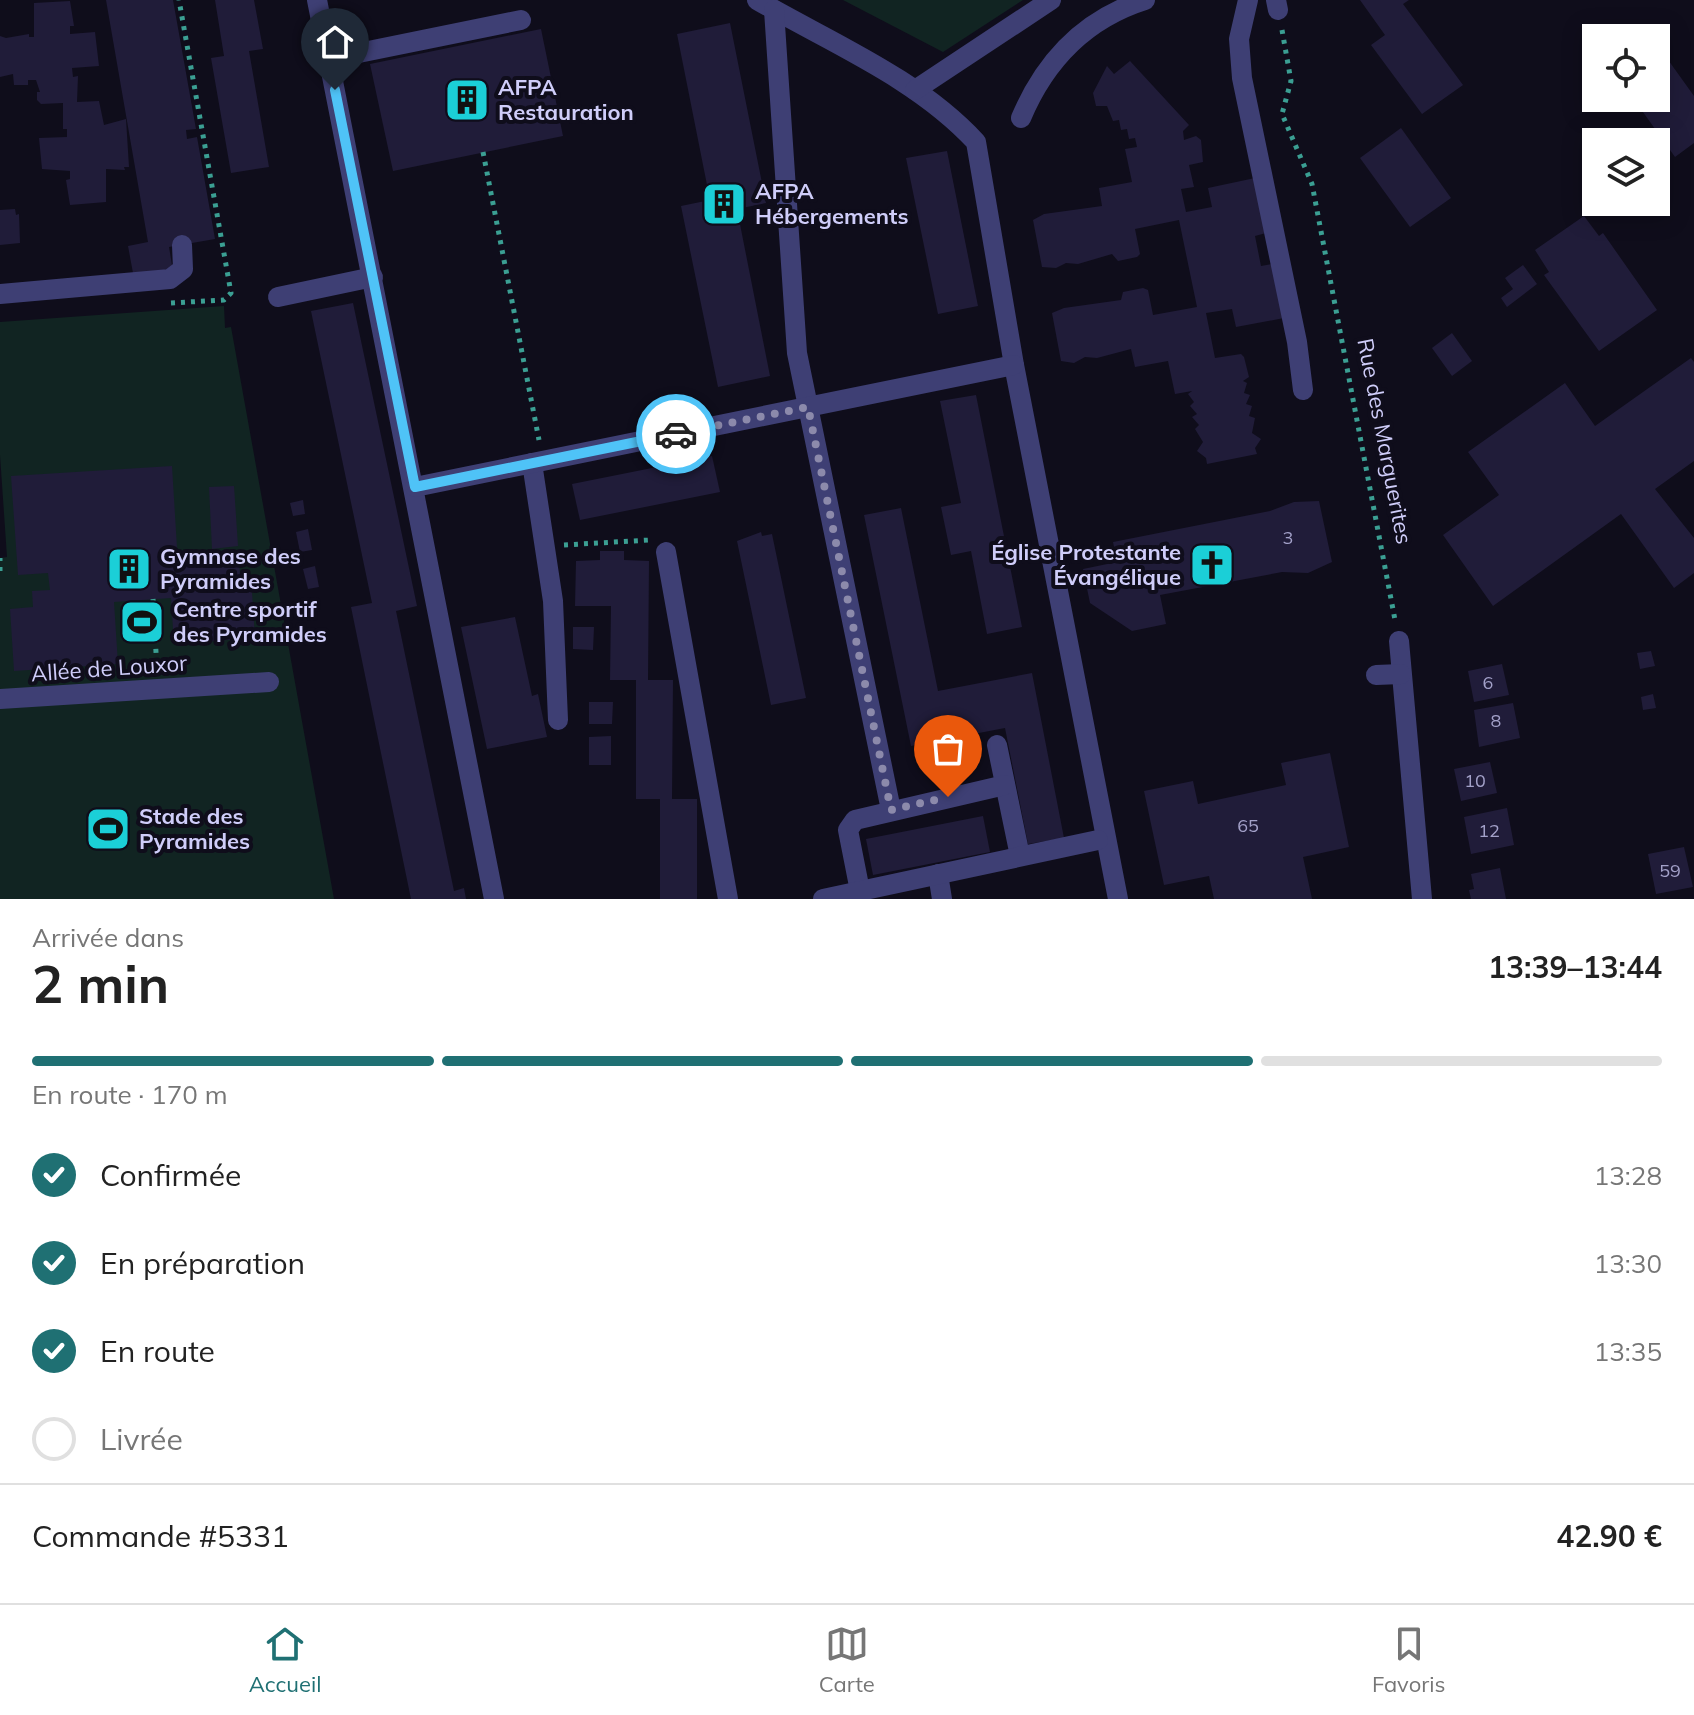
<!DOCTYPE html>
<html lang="fr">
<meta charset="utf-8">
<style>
body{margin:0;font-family:Mulish,sans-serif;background:#f2f2f2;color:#222;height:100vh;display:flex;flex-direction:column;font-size:30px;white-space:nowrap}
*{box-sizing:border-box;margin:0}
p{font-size:26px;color:#767676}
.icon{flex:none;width:44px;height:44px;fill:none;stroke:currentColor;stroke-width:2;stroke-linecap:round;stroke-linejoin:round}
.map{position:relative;height:899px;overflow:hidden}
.panel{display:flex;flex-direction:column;background:#fff;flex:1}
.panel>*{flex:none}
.controls{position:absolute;left:1582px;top:24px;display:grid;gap:16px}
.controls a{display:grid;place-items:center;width:88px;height:88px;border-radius:0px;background:#fff;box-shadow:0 4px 20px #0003;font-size:40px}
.pin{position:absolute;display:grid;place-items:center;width:68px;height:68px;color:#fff;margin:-82px -34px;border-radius:50% 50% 50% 0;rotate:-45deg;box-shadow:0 0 8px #0007}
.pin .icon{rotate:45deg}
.courier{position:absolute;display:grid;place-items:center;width:80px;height:80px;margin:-40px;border:6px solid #4fc3f7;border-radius:50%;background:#fff;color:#222;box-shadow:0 2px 10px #0007}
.summary em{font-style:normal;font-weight:700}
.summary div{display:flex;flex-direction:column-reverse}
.summary{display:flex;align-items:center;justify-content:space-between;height:136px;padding:0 32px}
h1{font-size:52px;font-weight:700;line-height:60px}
.bar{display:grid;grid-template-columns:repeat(4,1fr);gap:12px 8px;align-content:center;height:96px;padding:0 32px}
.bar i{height:10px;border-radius:6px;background:#e0e0e0}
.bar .active{background:#1f7073}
.bar p{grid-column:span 4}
.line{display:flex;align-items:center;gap:20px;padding:0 32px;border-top:2px solid #e0e0e0}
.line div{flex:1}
ol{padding:0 32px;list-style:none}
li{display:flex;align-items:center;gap:24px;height:88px}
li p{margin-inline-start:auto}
li .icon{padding:8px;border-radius:50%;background:#1f7073;color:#fff;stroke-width:4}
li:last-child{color:#767676}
li i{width:44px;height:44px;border:4px solid #e0e0e0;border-radius:50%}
.menu{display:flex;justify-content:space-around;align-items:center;height:112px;border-top:2px solid #e0e0e0;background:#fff;font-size:22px;color:#767676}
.menu a{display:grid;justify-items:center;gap:4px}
.menu .active{color:#1f7073}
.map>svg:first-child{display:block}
.green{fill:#112422}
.building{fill:#201c39}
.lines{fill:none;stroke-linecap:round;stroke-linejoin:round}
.path{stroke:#3b9f93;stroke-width:5;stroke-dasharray:4 6;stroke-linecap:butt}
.minor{stroke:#3e3f74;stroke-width:20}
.done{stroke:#8c8aab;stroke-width:8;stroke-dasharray:0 14.4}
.route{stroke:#4fc3f7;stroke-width:10}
.labels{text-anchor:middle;stroke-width:8;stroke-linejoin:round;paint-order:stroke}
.number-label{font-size:18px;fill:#a3a1c9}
.poi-label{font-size:22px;font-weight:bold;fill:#cfcdf9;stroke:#0f0d1b;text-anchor:start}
.street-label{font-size:22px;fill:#cfcdf9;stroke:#0f0d1b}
</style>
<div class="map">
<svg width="1694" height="899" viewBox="0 0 1694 899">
<rect width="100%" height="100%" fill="#0f0d1b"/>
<g class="green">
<polygon points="843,0 1023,0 943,52"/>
<polygon points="224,306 225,328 231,327 334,899 0,899 0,558 7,557 0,455 0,322"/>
</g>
<g class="building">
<polygon points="106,0 173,0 196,129 186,130 187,139 197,137 215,239 169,247 172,265 169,270 133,273 128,246 148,242"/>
<polygon points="215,0 254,0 263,49 249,51 269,167 231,173 211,58 224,56"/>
<polygon points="1360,0 1409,0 1403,4 1463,85 1422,114 1371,45 1385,35"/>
<polygon points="70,1 74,26 70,26 70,34 95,32 99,66 72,68 73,77 78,76 77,102 99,101 104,125 126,119 129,167 124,167 125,170 106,169 106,202 70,205 66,180 70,179 70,171 42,169 39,138 67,137 67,129 63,129 63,103 41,104 37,100 37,92 40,92 36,80 28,80 28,85 14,85 13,74 0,77 0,36 6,38 29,34 29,37 34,37 34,3"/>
<polygon points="730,23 766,203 737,209 770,376 718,387 681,206 710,200 677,34"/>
<polygon points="541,29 563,136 393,171 370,64"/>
<polygon points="1661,50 1694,96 1694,143 1675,157 1633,98 1656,98 1656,53"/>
<polygon points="1130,61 1189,125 1183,131 1184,140 1196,136 1201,140 1203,162 1189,165 1194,187 1181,189 1186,212 1212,207 1208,188 1255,178 1266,233 1255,236 1261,266 1272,264 1284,318 1236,327 1232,309 1206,313 1215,358 1241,354 1244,357 1249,377 1243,381 1247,383 1244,393 1250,395 1246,404 1252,406 1249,416 1255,418 1252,433 1261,439 1255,448 1257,454 1207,464 1206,458 1197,451 1203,442 1195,429 1199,425 1192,417 1197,414 1190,406 1194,402 1188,394 1192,391 1175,394 1168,361 1135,367 1131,349 1097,358 1085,357 1074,363 1061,361 1052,313 1064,308 1121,300 1123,292 1143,288 1148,290 1153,315 1197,307 1179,220 1135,229 1140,254 1137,257 1118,261 1112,254 1078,264 1066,263 1056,268 1042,267 1033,220 1044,214 1102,206 1099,188 1132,182 1125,149 1137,147 1135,138 1129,139 1127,129 1121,130 1119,120 1113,121 1107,106 1096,106 1093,93 1107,66 1114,74"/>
<polygon points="1401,128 1451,198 1410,227 1360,158"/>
<polygon points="947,151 978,306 938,314 906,158"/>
<polygon points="15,209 16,215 19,214 20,243 0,245 0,210"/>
<polygon points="1584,216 1599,236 1603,233 1657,310 1599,351 1544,275 1549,272 1535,250"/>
<polygon points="1523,265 1537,284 1507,307 1501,298 1513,289 1505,278"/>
<polygon points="353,303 417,606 396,611 454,891 464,888 466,899 411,899 351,607 372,603 311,311"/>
<polygon points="1452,333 1472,361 1452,376 1432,348"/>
<polygon points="1691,358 1694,362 1694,461 1655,489 1694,538 1694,573 1674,588 1621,514 1493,606 1443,535 1499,495 1468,452 1565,383 1595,426"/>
<polygon points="976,395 1022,627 987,634 971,551 951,555 941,507 961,503 940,401"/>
<polygon points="712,456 720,492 580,520 572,484"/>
<polygon points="172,466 178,564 239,560 240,577 251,577 255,638 174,644 171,598 114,602 118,664 14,671 10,609 33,607 32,591 50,590 48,573 18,575 11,476"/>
<polygon points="234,486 238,546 212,549 209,487"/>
<polygon points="303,500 305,514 293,516 290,503"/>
<polygon points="1319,501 1332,562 1308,573 1282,572 1160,595 1166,624 1132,631 1090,603 1083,569 1117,562 1113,542 1270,511 1294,502"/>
<polygon points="901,508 938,691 1032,673 1064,838 1028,844 1005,728 911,746 864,515"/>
<polygon points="308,529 312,550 300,552 296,532"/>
<polygon points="761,532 762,536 772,534 806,698 771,705 737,541"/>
<polygon points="600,551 624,551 624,560 649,561 648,680 673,680 672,799 697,799 697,899 660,899 660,799 636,799 636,680 610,680 611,606 575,606 576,561 600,560"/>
<polygon points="315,566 319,587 308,589 303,569"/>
<polygon points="515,617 532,696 538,694 547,737 487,749 461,627"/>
<polygon points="573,627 594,627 593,650 573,649"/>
<polygon points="1651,651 1655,666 1640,669 1637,653"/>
<polygon points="1502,664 1509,695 1474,702 1468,671"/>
<polygon points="1653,694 1656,708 1643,710 1641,697"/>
<polygon points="589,702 613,702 612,724 589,724"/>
<polygon points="1513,703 1520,738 1479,747 1474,710"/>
<polygon points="611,736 611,765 589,765 589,737"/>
<polygon points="1330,753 1349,847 1303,857 1312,899 1214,899 1209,876 1164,885 1144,791 1193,781 1198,804 1286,785 1281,763"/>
<polygon points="1490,762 1497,793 1461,801 1454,769"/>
<polygon points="1507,808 1514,845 1471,854 1464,817"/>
<polygon points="983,816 990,852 873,875 866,839"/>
<polygon points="1684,847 1693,887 1656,894 1648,854"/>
<polygon points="1500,868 1506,899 1471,899 1469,890 1474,889 1471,874"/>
</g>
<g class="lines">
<g class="path">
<polyline points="1282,30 1291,81 1282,114 1312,184 1395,620"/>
<polyline points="483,152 539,440"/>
<polyline points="171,303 224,300 231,293 179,0"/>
<polyline points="564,545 650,540"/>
<polyline points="0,571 0,558"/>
<polyline points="153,599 157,670"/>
</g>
<g class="minor">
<polyline points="317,0 494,899"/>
<path d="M757 0C831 43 917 78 976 142L1014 365 1118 899"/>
<polyline points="1248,0 1239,39 1242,78 1297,342 1303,390"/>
<polyline points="1276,0 1278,10"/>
<polyline points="774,10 797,353 891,810"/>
<polyline points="329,59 521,20"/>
<polyline points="915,90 1051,0"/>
<path d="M1021 118C1045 61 1085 19 1145 0"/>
<polyline points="0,294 170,279 183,269 182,245"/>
<polyline points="278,297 373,277"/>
<polyline points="532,463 553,601 558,720"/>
<polyline points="415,487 1014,365"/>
<polyline points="666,552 728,899"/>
<polyline points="1399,641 1422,899"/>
<polyline points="1376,675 1401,674"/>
<polyline points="0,699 269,682"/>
<polyline points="997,745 1020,856"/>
<polyline points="938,874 942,899"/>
<polyline points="860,891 848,830 855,820 1005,785"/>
<polyline points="823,899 1098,840"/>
</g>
</g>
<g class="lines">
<polyline class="done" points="676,434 808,407 891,810 948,797"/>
<polyline class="route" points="335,90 415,487 676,434"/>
</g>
<defs>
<g id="building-square" transform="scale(2.3)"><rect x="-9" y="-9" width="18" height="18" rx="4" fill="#1bcfd7" stroke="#0f0d1b"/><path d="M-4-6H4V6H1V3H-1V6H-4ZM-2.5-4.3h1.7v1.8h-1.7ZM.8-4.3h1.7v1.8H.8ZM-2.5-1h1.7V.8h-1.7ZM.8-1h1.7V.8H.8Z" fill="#111"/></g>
<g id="church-square" transform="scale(2.3)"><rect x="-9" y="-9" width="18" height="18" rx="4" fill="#1bcfd7" stroke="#0f0d1b"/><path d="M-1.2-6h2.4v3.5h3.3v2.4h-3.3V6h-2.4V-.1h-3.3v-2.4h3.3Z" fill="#111"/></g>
<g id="stadium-square" transform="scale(2.3)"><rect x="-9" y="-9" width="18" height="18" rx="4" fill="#1bcfd7" stroke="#0f0d1b"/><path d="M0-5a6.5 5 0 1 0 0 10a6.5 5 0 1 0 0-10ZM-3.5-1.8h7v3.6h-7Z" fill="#111"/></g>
</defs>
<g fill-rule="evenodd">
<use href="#building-square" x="467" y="100"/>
<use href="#building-square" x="724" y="204"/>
<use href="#church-square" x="1212" y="565"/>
<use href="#building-square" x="129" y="569"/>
<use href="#stadium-square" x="142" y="622"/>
<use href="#stadium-square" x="108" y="829"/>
</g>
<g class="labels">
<g class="number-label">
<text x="1288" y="544">3</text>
<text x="1488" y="689">6</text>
<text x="1496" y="727">8</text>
<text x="1475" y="787">10</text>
<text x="1248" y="832">65</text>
<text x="1489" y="837">12</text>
<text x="1670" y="877">59</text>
</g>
<g class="poi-label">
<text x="498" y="95">AFPA<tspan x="498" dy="25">Restauration</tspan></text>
<text x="755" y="199">AFPA<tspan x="755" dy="25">Hébergements</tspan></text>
<text x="1181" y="560" text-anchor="end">Église Protestante<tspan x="1181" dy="25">Évangélique</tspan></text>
<text x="160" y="564">Gymnase des<tspan x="160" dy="25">Pyramides</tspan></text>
<text x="173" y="617">Centre sportif<tspan x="173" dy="25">des Pyramides</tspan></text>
<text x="139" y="824">Stade des<tspan x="139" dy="25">Pyramides</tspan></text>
</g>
<g class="street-label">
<text transform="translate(1385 441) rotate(79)" y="8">Rue des Marguerites</text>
<text transform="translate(109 668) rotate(-4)" y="8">Allée de Louxor</text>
</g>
</g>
</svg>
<div class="controls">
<a><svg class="icon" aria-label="locate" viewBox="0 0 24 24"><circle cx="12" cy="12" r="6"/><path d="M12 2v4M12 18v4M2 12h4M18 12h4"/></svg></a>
<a><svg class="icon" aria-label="layers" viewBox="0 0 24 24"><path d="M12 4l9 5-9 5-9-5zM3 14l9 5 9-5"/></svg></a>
</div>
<div class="pin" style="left:948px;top:797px;background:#ea580c"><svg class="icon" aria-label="bag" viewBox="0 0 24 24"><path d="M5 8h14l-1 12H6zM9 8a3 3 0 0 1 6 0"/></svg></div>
<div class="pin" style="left:335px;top:90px;background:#1f2937"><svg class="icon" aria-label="home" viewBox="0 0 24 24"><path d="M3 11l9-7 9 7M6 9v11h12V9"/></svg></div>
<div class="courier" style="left:676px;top:434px"><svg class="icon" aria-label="car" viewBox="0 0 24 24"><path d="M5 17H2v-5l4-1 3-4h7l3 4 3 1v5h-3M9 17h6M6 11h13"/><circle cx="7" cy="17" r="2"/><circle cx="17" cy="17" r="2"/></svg></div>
</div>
<section class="panel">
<div class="summary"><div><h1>2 min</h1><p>Arrivée dans</p></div><em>13:39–13:44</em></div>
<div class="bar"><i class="active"></i><i class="active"></i><i class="active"></i><i></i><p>En route · 170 m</p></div>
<ol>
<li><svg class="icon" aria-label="check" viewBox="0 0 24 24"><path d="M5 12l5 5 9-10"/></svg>Confirmée<p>13:28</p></li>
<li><svg class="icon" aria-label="check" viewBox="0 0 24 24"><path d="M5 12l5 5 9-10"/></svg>En préparation<p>13:30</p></li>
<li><svg class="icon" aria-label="check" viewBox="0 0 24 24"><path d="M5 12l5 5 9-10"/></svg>En route<p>13:35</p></li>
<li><i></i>Livrée</li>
</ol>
<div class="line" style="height:104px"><div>Commande #5331</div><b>42.90 €</b></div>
</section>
<nav class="menu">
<a class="active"><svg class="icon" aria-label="home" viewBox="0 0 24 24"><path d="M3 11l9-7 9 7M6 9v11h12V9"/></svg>Accueil</a>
<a><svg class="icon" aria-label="map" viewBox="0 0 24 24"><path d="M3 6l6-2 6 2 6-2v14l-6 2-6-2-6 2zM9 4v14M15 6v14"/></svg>Carte</a>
<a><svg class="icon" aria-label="saved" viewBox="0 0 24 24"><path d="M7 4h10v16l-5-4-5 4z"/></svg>Favoris</a>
</nav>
